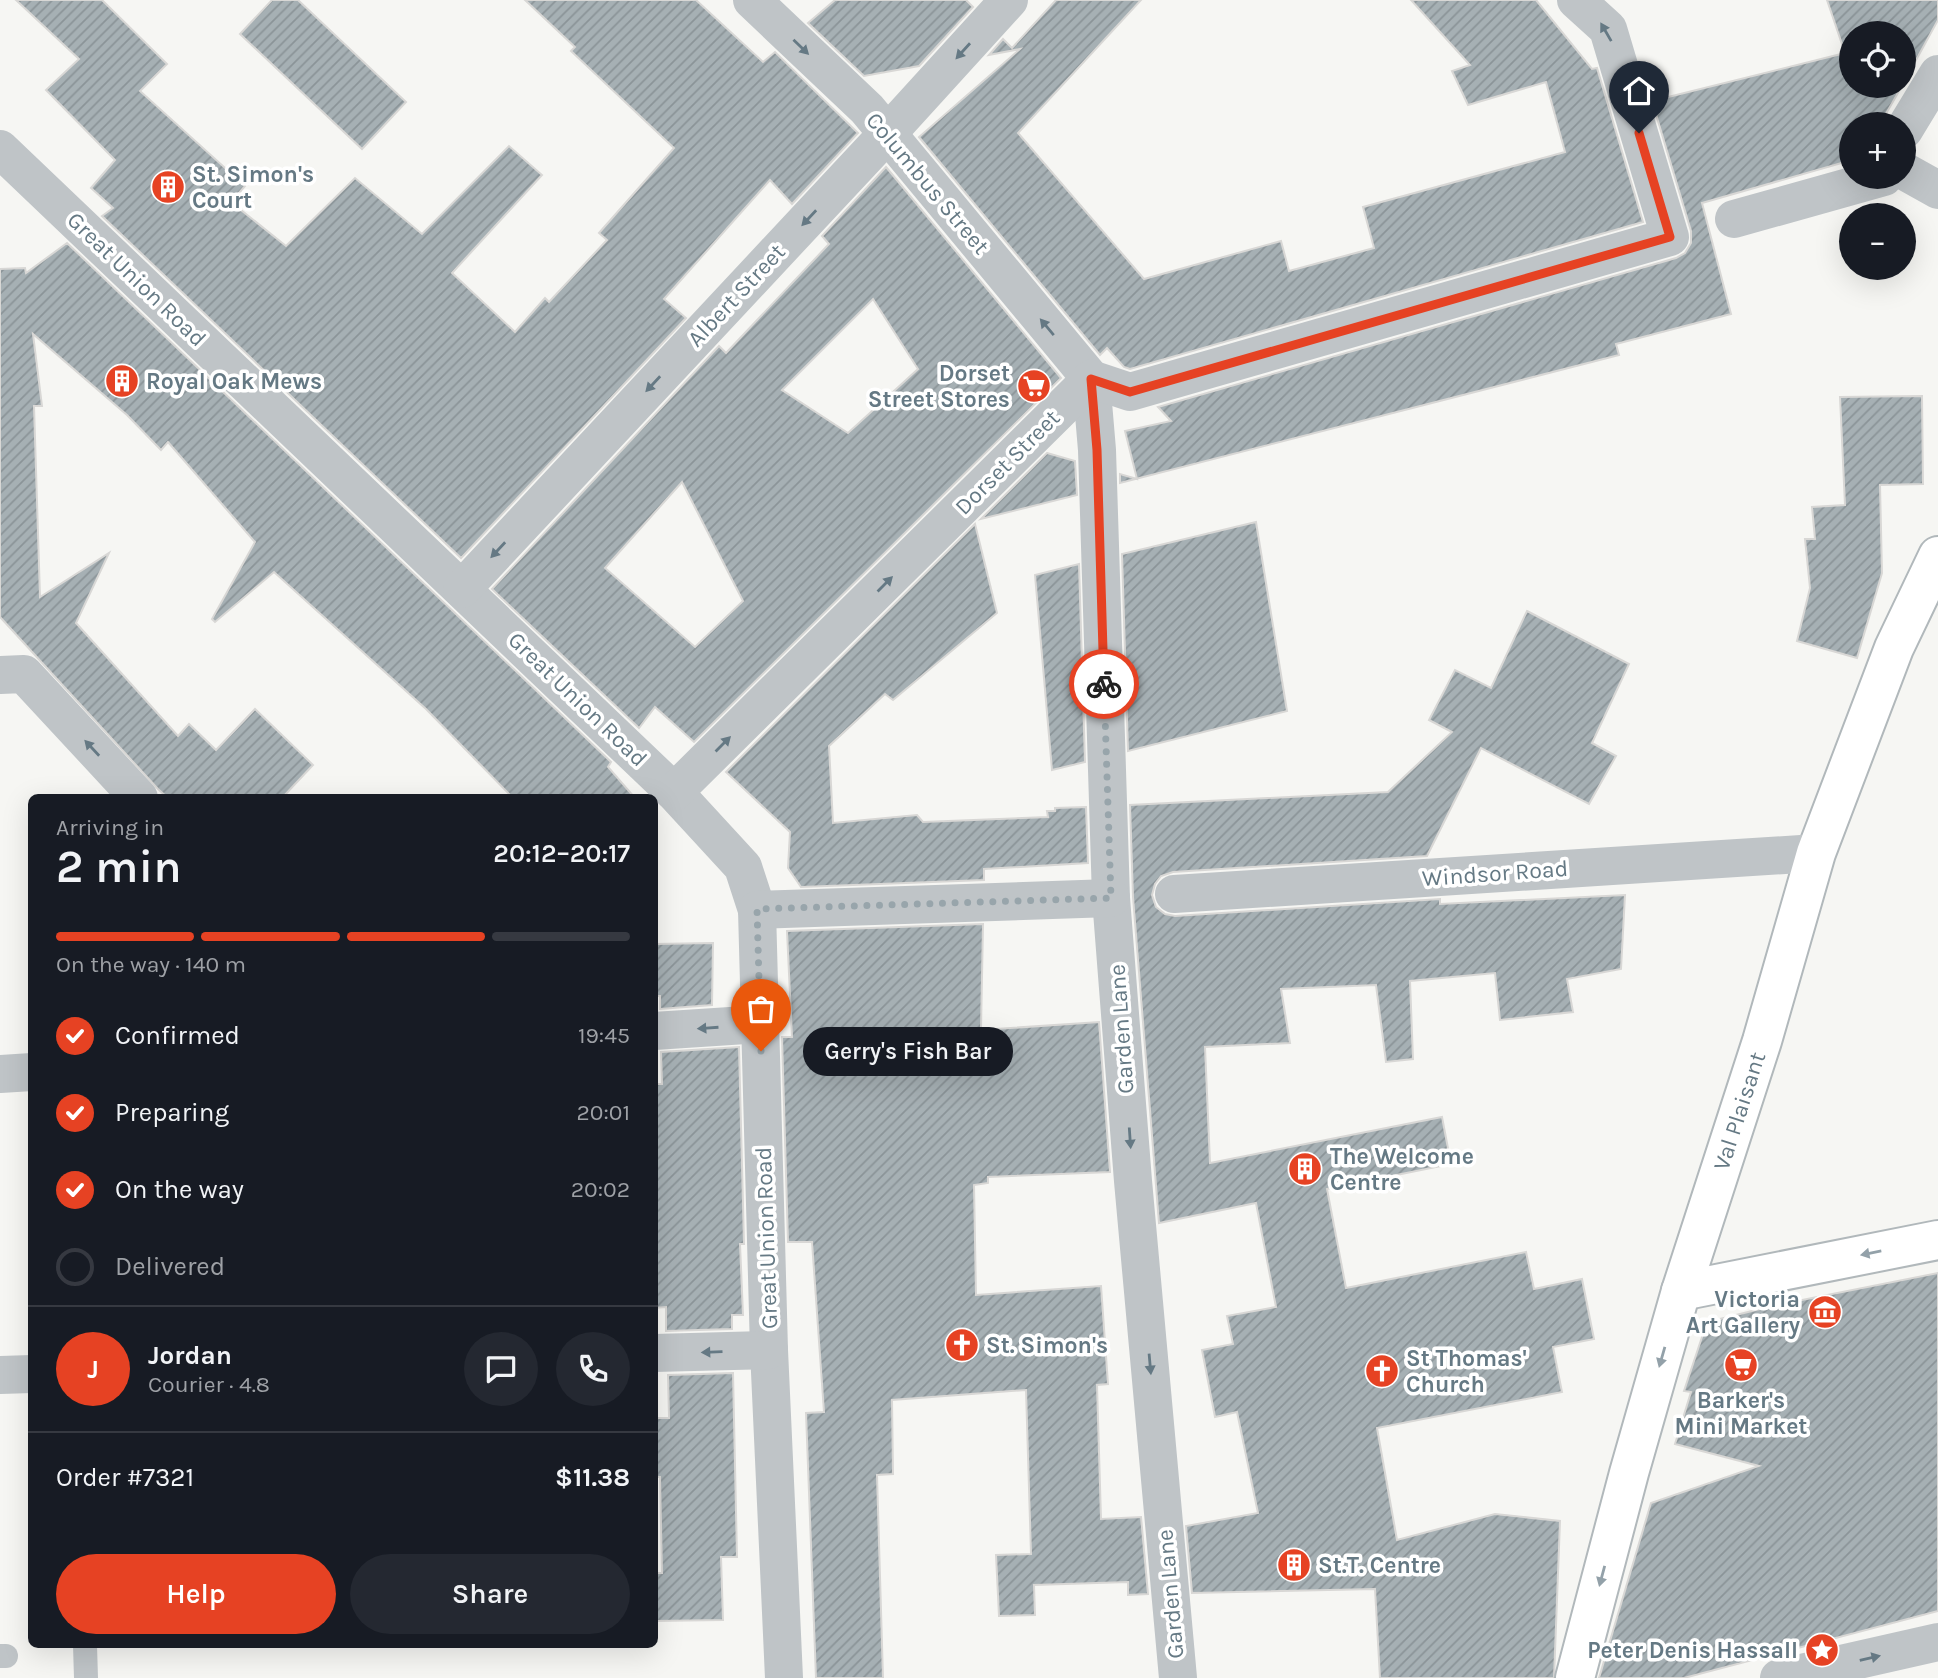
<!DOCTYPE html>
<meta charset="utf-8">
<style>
body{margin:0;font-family:Karla,sans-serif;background:#242831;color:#f1f3f6;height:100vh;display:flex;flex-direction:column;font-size:26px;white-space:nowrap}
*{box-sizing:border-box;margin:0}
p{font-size:23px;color:#9ea1a6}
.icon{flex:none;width:38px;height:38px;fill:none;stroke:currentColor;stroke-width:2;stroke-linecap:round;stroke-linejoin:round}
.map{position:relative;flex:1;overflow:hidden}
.side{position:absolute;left:28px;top:794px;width:630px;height:854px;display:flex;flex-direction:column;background:#171b24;border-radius:10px;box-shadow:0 7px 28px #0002}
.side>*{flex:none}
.fabs{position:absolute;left:1839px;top:21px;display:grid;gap:14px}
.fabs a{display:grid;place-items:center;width:77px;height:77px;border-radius:50%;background:#171b24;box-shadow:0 7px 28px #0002;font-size:35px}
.pin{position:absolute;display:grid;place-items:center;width:60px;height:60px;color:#fff;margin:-72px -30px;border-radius:50% 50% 50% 0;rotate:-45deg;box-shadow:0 0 7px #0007}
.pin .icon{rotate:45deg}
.courier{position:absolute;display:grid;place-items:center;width:70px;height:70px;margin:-35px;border:5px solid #e64223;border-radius:50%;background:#fff;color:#222;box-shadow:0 2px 9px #0007}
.bubble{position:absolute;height:49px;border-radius:24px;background:#171b24;box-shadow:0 7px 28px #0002;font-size:23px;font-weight:600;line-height:49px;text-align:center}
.headline em{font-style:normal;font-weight:600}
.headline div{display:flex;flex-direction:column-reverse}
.headline{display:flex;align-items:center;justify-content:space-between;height:119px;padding:0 28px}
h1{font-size:46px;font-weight:600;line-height:52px}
.bar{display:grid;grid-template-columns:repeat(4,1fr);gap:10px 7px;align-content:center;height:84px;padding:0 28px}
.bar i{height:9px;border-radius:5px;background:#363941}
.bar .on{background:#e64223}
.bar p{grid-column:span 4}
.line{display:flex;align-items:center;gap:18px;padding:0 28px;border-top:2px solid #363941}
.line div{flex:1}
.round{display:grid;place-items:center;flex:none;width:74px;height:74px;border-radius:37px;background:#242831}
ol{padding:0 28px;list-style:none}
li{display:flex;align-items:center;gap:21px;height:77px}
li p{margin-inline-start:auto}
li .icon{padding:7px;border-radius:50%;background:#e64223;color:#fff;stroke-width:4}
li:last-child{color:#9ea1a6}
li i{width:38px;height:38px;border:4px solid #363941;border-radius:50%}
.primary-button{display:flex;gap:14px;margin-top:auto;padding:14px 28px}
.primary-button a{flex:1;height:80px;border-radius:42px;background:#e64223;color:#fff;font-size:28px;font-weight:600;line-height:80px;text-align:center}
.primary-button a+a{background:#242831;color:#f1f3f6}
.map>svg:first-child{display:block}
.building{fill:url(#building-hatch);stroke:#d8d7d5;stroke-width:2;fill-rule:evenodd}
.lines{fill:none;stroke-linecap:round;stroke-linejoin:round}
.secondary-casing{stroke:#b1b8bb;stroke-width:42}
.lane{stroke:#bfc4c7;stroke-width:24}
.street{stroke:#bfc4c7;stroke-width:38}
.secondary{stroke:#fff;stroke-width:38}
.oneway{fill:#657984}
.oneway2{fill:#93a1a9}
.done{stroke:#98a5ab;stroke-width:7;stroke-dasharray:0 12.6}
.route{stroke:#e64223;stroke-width:9}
.labels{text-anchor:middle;stroke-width:7;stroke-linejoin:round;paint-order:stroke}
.poi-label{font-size:23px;font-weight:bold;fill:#657984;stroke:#fff;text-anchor:start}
.street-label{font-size:23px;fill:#657984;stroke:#fff}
</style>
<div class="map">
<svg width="1938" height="1678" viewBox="0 0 1938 1678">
<defs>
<pattern id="building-hatch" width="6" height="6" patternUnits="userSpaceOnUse" patternTransform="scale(1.75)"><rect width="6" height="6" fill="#a6b0b4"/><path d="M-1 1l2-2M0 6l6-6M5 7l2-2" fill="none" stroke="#8b9498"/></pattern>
</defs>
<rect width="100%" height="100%" fill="#f6f6f3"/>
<g class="building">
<polygon points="16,0 102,0 167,64 140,91 245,186 231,202 286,246 355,178 422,234 509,146 542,175 452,273 515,332 545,298 549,302 607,240 599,233 674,148 571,51 575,47 525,0 696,0 763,62 775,52 858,133 792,204 770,180 664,299 686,318 461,558 102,216 113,208 91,188 115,160 46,90 79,59"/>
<polygon points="272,0 298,0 406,102 362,149 240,34"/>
<polygon points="835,0 966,0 973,7 919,66 864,76 808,23"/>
<polygon points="1056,0 1141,0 1018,133 1144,279 1281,241 1289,271 1374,248 1363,207 1565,152 1546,82 1468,105 1452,71 1470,65 1411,0 1536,0 1592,69 1597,68 1643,222 1130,369 1124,367 1107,348 1100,355 919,137 1020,49 989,55 1003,39 1012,48"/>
<polygon points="1827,0 1938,0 1938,20 1904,82 1904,33 1852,33 1852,86 1902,86 1880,124 1852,124 1852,160 1702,203 1731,314 1616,344 1619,355 1120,483 1120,474 1137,479 1125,431 1171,421 1158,407 1676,258 1685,253 1691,243 1691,231 1652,101 1845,53"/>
<path d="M886 167 1061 378 694 742 655 707 639 728 492 589 719 346 726 353 829 244 822 236ZM873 299 918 369 848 433 782 390ZM682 482 743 601 695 647 605 568Z"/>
<polygon points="67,243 611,762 608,767 635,798 513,798 426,709 274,572 215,622 212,619 255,542 168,442 161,450 127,415 33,334 42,406 34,406 40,597 109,553 76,623 178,736 189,724 216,750 255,709 313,765 282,798 168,798 158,789 0,617 0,269 25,268 26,273"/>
<polygon points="1922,396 1923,484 1880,485 1882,573 1857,658 1797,641 1810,588 1805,539 1815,539 1812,507 1845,505 1840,397"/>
<polygon points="1047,453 1075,461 1077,495 981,519"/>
<polygon points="1256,522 1287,711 1128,751 1122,554"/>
<polygon points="975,524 997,613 893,700 885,694 829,746 833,823 917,815 923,822 1048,817 1047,811 1055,811 1055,808 1086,807 1088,863 984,869 984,880 801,887 788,868 790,832 726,772"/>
<polygon points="1079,564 1085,762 1052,770 1035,575"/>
<polygon points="1527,611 1629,664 1592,743 1616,756 1589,804 1481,748 1427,856 1173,872 1161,876 1155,884 1152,895 1156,907 1165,914 1175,916 1440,899 1440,904 1625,895 1621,969 1567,979 1573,1012 1500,1020 1495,973 1410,981 1413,1059 1386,1062 1376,985 1281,989 1290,1043 1205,1047 1210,1163 1442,1117 1451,1164 1327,1189 1346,1288 1526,1252 1534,1289 1582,1279 1594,1339 1553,1347 1562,1392 1377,1428 1397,1540 1495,1514 1560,1521 1554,1678 1380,1678 1375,1589 1192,1593 1186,1526 1258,1513 1237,1412 1215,1417 1202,1350 1233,1344 1227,1316 1276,1307 1256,1203 1159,1223 1133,897 1130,805 1388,792 1452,732 1429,720 1455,670 1491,688"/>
<polygon points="983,924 981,1030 1099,1022 1110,1172 988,1177 988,1183 974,1185 976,1295 1101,1286 1108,1384 1097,1385 1101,1519 1141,1517 1148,1594 1128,1595 1128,1582 1034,1585 1035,1615 999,1616 996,1555 1031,1554 1026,1390 892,1400 893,1474 877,1475 883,1678 816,1678 806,1413 824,1412 812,1242 788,1242 782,1037 792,1037 787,931"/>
<polygon points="713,943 712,1005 660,1009 660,996 654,996 654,944"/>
<polygon points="739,1047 744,1244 740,1244 743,1315 732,1315 732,1329 666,1331 666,1307 654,1308 654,1084 662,1084 661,1052"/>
<polygon points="1938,1273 1938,1611 1684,1678 1599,1678 1651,1503 1759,1466 1675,1444 1691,1392 1684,1391 1704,1331 1720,1319 1772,1306"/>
<polygon points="733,1373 737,1557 721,1557 723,1620 654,1621 654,1573 662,1573 660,1477 654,1477 654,1418 669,1418 668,1375"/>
</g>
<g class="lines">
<g class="secondary-casing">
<g id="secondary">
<polyline points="1681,1291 1938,1240"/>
<polyline points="1575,1678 1629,1473 1681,1291 1762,1041 1816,853 1894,648 1938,556"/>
</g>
</g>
<g class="lane">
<polyline points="85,1645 86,1678"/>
<polyline points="0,1656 6,1656"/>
</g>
<g class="street">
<polyline points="752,0 867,109 1091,379 1097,450 1111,898 1133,1181 1178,1678"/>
<polyline points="1904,130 1938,74"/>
<polyline points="0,149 674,792 743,867 757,910 769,1350 784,1678"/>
<polyline points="1904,171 1938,190"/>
<polyline points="1734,219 1884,177"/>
<polyline points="462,589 887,134 1009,0"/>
<polyline points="0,675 24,674 139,798"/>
<polyline points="674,792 1091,379 1130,392 1670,237 1608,29 1576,0"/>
<polyline points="1174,894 1816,853"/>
<polyline points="757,910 1111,898"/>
<polyline points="654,1031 761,1024"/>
<polyline points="0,1074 32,1072"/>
<polyline points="654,1353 769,1350"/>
<polyline points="0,1375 32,1374"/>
<polyline points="1779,1678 1938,1642"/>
</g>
<use href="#secondary" class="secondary"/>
</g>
<defs><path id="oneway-solid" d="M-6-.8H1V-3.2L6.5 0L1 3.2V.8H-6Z" transform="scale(1.75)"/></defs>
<g class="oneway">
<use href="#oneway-solid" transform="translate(1606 32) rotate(-120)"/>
<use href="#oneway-solid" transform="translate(801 47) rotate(44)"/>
<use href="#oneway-solid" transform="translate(963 51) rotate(132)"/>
<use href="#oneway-solid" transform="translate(809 218) rotate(133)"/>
<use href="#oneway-solid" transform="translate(1047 327) rotate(-130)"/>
<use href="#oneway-solid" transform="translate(653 384) rotate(133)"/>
<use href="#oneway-solid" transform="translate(498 550) rotate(133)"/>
<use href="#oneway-solid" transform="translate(885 584) rotate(-45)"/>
<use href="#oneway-solid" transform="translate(723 744) rotate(-45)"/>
<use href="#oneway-solid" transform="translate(92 748) rotate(-133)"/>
<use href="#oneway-solid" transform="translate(708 1028) rotate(176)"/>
<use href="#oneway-solid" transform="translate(1130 1138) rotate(86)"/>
<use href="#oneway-solid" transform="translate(712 1352) rotate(178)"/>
<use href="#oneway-solid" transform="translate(1150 1364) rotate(85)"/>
<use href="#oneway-solid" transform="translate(1870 1658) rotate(-13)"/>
</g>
<g class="oneway2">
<use href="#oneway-solid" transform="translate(1871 1253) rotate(169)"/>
<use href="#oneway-solid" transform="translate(1662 1357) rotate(106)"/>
<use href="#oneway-solid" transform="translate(1602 1576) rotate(105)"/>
</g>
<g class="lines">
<polyline class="done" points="761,1051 757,909 1111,898 1104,684"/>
<polyline class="route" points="1104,684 1097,450 1091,379 1130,392 1670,237 1639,133"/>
</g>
<defs>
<g id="building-disc" transform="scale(1.75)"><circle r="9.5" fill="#e64223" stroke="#fff"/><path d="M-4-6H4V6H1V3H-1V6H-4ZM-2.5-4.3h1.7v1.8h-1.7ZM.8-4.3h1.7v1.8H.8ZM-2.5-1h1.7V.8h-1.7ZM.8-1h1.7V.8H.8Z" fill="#fff"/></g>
<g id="supermarket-disc" transform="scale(1.75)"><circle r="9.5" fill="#e64223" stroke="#fff"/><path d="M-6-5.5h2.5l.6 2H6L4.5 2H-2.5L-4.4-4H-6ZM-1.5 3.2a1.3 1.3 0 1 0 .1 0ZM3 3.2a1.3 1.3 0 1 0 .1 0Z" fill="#fff"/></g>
<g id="museum-disc" transform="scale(1.75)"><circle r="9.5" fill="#e64223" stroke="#fff"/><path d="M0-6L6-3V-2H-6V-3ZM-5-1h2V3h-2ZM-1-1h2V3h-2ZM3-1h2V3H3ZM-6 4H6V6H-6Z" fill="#fff"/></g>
<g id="church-disc" transform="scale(1.75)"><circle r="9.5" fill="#e64223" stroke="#fff"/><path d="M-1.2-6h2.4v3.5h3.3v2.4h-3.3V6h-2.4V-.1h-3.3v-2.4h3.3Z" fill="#fff"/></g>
<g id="sight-disc" transform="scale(1.75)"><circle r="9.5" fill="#e64223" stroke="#fff"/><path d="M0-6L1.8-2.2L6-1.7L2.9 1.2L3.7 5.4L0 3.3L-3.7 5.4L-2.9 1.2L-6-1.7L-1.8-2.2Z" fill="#fff"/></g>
</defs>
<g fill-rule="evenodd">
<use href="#building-disc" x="168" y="187"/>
<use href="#building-disc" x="122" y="381"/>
<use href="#supermarket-disc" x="1034" y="386"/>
<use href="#building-disc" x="1305" y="1169"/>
<use href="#museum-disc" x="1825" y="1312"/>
<use href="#church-disc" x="962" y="1345"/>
<use href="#supermarket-disc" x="1741" y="1365"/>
<use href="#church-disc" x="1382" y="1371"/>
<use href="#building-disc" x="1294" y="1565"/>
<use href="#sight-disc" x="1822" y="1650"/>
</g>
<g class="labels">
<g class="poi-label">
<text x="192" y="182">St. Simon's<tspan x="192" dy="26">Court</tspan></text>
<text x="1010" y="381" text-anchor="end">Dorset<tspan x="1010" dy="26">Street Stores</tspan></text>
<text x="146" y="389">Royal Oak Mews</text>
<text x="1330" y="1164">The Welcome<tspan x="1330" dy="26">Centre</tspan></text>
<text x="1800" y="1307" text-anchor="end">Victoria<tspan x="1800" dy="26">Art Gallery</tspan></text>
<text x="986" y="1353">St. Simon's</text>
<text x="1406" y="1366">St Thomas'<tspan x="1406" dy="26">Church</tspan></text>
<text x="1741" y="1408" text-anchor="middle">Barker's<tspan x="1741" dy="26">Mini Market</tspan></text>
<text x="1318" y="1573">St.T. Centre</text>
<text x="1798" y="1658" text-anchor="end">Peter Denis Hassall</text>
</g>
<g class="street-label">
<text transform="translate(928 183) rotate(50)" y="8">Columbus Street</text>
<text transform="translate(137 279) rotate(44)" y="8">Great Union Road</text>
<text transform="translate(736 295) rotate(-47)" y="8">Albert Street</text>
<text transform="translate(1007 462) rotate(-45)" y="8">Dorset Street</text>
<text transform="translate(578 699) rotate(44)" y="8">Great Union Road</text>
<text transform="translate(1495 873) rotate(-4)" y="8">Windsor Road</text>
<text transform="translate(1121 1029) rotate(-94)" y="8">Garden Lane</text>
<text transform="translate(1739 1111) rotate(-72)" y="8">Val Plaisant</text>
<text transform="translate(766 1238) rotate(-92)" y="8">Great Union Road</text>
<text transform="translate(1170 1594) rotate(-95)" y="8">Garden Lane</text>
</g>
</g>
</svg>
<div class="fabs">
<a><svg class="icon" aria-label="locate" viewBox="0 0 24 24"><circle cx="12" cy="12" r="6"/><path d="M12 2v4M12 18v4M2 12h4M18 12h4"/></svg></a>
<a>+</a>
<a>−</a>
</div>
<div class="pin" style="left:761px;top:1051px;background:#ea580c"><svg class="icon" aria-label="bag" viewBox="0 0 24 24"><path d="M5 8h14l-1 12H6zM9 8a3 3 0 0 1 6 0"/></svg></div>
<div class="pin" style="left:1639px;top:133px;background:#1f2937"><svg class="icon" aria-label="home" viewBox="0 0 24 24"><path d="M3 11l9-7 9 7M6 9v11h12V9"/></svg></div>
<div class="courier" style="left:1104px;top:684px"><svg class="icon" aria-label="bike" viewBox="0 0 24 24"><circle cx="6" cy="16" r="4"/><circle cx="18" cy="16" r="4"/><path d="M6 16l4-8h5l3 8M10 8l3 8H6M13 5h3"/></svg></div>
<div class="bubble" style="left:803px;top:1027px;width:210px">Gerry's Fish Bar</div>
<section class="side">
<div class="headline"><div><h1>2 min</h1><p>Arriving in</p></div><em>20:12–20:17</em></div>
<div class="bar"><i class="on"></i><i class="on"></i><i class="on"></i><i></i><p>On the way · 140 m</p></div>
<ol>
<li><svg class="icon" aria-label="check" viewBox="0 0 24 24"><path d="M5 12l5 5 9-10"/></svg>Confirmed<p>19:45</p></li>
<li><svg class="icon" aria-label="check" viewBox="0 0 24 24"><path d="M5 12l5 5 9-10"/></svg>Preparing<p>20:01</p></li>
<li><svg class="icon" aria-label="check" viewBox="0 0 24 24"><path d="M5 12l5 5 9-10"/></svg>On the way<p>20:02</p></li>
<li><i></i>Delivered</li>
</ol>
<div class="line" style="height:126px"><b class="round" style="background:#e64223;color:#fff">J</b><div><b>Jordan</b><p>Courier · 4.8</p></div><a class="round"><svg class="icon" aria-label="chat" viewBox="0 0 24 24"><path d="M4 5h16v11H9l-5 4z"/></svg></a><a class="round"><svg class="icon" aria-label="phone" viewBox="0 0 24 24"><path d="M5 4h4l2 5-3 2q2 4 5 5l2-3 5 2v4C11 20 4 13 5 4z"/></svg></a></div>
<div class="line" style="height:91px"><div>Order #7321</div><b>$11.38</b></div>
<div class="primary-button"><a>Help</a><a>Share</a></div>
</section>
</div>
